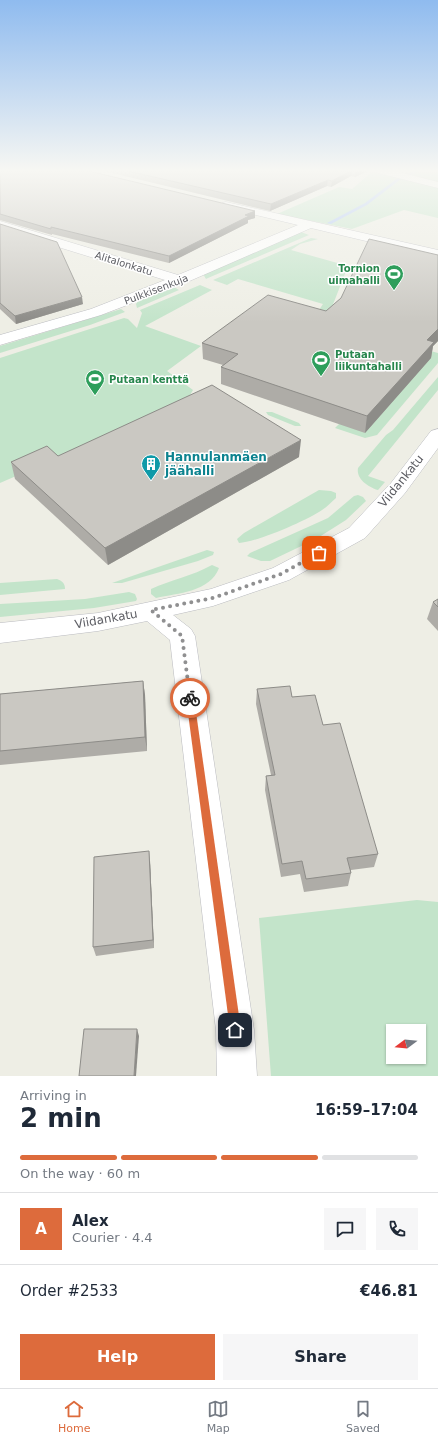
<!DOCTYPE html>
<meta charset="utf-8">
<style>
body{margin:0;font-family:"DejaVu Sans",sans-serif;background:#f6f6f7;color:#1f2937;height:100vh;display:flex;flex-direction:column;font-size:15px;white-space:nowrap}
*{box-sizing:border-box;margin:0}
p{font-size:13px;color:#747a83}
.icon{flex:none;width:22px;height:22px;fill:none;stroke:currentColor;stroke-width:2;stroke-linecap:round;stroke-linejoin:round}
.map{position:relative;height:1076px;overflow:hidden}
.details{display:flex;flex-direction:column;background:#fff;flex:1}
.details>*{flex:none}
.needle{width:26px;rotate:254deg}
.buttons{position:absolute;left:386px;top:1024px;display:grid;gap:8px}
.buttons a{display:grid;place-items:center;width:40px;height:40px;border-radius:0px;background:#fff;box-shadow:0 1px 3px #0004;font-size:20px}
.pin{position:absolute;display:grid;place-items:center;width:34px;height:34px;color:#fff;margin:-17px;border-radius:8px;box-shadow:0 2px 6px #0006}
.courier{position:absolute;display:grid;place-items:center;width:40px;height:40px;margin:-20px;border:3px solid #dd6b3c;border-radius:50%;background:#fff;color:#222;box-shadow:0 1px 5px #0007}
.head em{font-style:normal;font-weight:700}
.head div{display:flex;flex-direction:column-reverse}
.head{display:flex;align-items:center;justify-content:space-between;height:68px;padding:0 20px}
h1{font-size:26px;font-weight:700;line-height:30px}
.bar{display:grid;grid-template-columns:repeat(4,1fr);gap:6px 4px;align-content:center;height:48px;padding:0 20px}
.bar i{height:5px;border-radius:3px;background:#e0e1e3}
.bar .selected{background:#dd6b3c}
.bar p{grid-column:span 4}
.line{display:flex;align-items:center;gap:10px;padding:0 20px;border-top:1px solid #e0e1e3}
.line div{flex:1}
.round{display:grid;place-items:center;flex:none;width:42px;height:42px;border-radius:0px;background:#f6f6f7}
.primary-button{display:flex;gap:8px;margin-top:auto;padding:8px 20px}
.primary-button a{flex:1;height:46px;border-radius:0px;background:#dd6b3c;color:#fff;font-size:16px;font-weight:700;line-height:46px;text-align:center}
.primary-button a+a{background:#f6f6f7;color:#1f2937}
.tabs{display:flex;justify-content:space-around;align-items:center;height:56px;border-top:1px solid #e0e1e3;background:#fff;font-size:11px;color:#747a83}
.tabs a{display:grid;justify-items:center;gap:2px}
.tabs .selected{color:#dd6b3c}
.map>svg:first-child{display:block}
.green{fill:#c3e4ca;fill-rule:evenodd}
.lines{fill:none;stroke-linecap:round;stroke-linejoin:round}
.stream{fill:#aac5f9;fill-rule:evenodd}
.minor-casing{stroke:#babbc0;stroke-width:1}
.minor{fill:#fff;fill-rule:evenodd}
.wall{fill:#aeaca7}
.shaded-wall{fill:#8d8c88}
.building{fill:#cac8c2;stroke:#8d8c88}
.route{fill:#dd6b3c}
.done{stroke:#909091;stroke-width:4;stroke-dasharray:0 7.2}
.labels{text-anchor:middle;stroke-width:3;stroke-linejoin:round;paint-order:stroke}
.far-street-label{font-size:10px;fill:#5d5e64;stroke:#fff}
.far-leisure-label{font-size:10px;font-weight:bold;fill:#27864d;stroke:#fff;text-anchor:start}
.culture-label{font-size:12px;font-weight:bold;fill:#0d838f;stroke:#fff;text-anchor:start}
.street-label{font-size:12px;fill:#5d5e64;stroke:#fff}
</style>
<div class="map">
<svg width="438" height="1076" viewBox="0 0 438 1076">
<rect width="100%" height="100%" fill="#eeeee5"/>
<g class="green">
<polygon points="373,171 438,188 438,218 404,210 352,229 277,214 339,187 352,189"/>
<polygon points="402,171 438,171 438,182 412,175 413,173"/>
<polygon points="301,232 309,235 208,278 206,279 203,274"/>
<polygon points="311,238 318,239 300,244 291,250 348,266 332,307 326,311 319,310 323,304 238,279 227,285 213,280"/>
<polygon points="200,285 212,290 145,326 201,346 167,371 193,390 186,402 0,483 0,358 124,318 128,319 137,328 142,313 140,310"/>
<polygon points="174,287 179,290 137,308 136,304 139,300"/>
<polygon points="121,309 125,312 90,325 0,353 0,346"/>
<polygon points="416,347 438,353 438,363 377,435 365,438 335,428"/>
<path d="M438 377V390L368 476 385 482 378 490C368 487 356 479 358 468L386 435 393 430Z"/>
<polygon points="266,412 272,412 299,423 301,426 295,426 268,415"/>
<path d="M319 490 331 491 336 493V498C331 502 327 507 322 510 306 521 257 542 239 543L237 539 244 533Z"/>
<polygon points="358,495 363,497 366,501 346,520 316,539 270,561 261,561 247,556 250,553 328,518 354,496"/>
<polygon points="207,550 214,552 213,555 198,561 122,583 112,583"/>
<path d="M212 565 219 568C210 592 178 593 156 598L151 594V589C171 580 192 576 212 565Z"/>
<path d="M57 579C62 581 65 583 65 589L0 595V583Z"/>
<polygon points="129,592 135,594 137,599 136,601 94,608 0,617 0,604 85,599"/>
<path d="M417 900 438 902V1076H271L259 918ZM393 1031H419V1057H393Z"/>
</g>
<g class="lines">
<polygon class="stream" points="414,171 420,171 401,179 367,205 331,224 327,223 365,203 399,177"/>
<g class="minor-casing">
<g id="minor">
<polygon points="377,171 395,171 438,182 438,188 378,173"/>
<polygon points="226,202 438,250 438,258 311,228 185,283 101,315 0,345 0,335 91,309 165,280 0,229 0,221 178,275 298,225 222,207 220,205 222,203"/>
<polygon points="438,429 438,448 405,493 365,538 289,580 213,606 173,615 191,629 195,636 254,1030 257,1076 217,1076 216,1030 170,640 147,621 98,631 0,643 0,623 98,613 211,589 273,568 349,528 391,483 431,431"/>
</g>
</g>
<use href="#minor" class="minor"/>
</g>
<g class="wall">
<polygon points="0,171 255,211 255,218 248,220 248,223 169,263 52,234 52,235 0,220"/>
<polygon points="104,171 368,171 355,177 351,176 331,187 327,186 270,211"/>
<polygon points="0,224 83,304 16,324 0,309"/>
<polygon points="438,255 438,341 433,346 431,358 365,433 221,384 221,367 223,365 203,359 202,343 326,311 341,298"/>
<polygon points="58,456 299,457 108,565 15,479 11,462"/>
<polygon points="438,599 438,631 427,619 433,602"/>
<polygon points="143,681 145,695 147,751 0,765 0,694"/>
<polygon points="257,689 292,697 323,725 378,854 374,867 351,870 351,873 348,886 304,892 300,874 281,877 265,790 266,776 271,775 256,704"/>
<polygon points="150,861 154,948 96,956 93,947"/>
</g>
<g class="shaded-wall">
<polygon points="350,171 352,171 351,176 331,187 332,181"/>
<polygon points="356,171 368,171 355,177"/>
<polygon points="328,180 327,186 270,211 271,204"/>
<polygon points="255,211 255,218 248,220 248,223 169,263 169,256 245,215"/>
<polygon points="82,297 83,304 16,324 15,316"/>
<polygon points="438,329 438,341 433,346 431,358 365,433 367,416 427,340"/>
<polygon points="301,440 299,457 108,565 105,548"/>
<polygon points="143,681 145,695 147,751 145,737"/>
<polygon points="149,851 150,861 154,948 153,940"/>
<polygon points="137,1029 139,1036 136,1076 134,1076"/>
</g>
<g class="building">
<polygon points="0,171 89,171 255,211 245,215 249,216 169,256 51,227 51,229 0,214"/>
<polygon points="128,171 350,171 332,181 328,180 271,204"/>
<polygon points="0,224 57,242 82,297 15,316 0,303"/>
<polygon points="369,239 438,255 438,329 427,340 434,342 367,416 221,367 238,354 202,343 268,295 326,311 341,298"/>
<polygon points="212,385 301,440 105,548 11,462 47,446 58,456"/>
<polygon points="438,599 438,607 433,602"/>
<polygon points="143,681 145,737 0,751 0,694"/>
<polygon points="290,686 292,697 315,695 323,725 340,723 378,854 347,858 351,873 306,879 302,861 282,864 266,776 275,775 257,689"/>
<polygon points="149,851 153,940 93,947 94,857"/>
<polygon points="84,1029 137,1029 134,1076 79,1076"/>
</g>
<linearGradient id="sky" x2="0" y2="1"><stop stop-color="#8fbbef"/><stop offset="0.53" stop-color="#f7f7f3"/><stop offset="1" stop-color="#f7f7f3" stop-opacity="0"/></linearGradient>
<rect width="438" height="322" fill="url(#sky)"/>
<polygon class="route" points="190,695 194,698 241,1030 239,1034 235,1035 231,1034 230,1030 186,698"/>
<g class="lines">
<polyline class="done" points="190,698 182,636 151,610 213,598 281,574 319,553"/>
</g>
<defs>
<g id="stadium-pin" transform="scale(1)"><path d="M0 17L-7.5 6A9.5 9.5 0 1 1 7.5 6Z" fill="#2e9e5b" stroke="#fff"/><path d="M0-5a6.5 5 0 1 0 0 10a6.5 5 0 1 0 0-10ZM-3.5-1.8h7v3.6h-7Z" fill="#fff"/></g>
<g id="building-pin" transform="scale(1)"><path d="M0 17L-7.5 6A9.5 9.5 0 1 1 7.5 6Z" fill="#0f9aa8" stroke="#fff"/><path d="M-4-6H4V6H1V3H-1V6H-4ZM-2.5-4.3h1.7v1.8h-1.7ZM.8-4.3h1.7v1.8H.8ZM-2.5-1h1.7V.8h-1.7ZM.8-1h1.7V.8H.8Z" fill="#fff"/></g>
</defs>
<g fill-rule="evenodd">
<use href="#stadium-pin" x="394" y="274"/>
<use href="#stadium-pin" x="321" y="360"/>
<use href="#stadium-pin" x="95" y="379"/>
<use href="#building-pin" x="151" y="464"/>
</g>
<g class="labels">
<g class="far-street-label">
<text transform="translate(124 263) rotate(17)" y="4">Alitalonkatu</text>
<text transform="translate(156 289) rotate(-21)" y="4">Pulkkisenkuja</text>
</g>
<g class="far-leisure-label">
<text x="380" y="272" text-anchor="end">Tornion<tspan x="380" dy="12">uimahalli</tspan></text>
<text x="335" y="358">Putaan<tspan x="335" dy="12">liikuntahalli</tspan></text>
<text x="109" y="383">Putaan kenttä</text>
</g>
<g class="culture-label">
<text x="165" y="461">Hannulanmäen<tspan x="165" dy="14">jäähalli</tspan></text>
</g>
<g class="street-label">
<text transform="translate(401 481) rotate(-51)" y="4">Viidankatu</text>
<text transform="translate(106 619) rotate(-10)" y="4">Viidankatu</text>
</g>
</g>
</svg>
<div class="buttons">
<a><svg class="needle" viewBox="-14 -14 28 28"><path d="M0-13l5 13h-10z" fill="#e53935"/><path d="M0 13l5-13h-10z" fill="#747a83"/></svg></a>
</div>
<div class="pin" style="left:319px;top:553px;background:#ea580c"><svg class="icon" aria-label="bag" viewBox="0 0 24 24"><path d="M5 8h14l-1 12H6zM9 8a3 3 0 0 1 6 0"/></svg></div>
<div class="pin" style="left:235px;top:1030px;background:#1f2937"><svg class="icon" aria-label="home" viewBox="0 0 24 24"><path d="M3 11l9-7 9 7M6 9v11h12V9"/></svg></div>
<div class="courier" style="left:190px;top:698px"><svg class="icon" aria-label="bike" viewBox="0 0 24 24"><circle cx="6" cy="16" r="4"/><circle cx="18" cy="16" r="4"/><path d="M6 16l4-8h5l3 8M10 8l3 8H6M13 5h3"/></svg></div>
</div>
<section class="details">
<div class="head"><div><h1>2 min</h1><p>Arriving in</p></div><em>16:59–17:04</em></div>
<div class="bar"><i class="selected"></i><i class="selected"></i><i class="selected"></i><i></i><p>On the way · 60 m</p></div>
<div class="line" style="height:72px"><b class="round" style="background:#dd6b3c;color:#fff">A</b><div><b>Alex</b><p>Courier · 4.4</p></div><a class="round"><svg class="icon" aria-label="chat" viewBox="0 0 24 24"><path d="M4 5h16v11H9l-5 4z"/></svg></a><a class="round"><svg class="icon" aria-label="phone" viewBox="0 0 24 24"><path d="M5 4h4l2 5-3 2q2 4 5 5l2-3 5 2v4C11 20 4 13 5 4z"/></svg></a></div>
<div class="line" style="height:52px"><div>Order #2533</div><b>€46.81</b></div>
<div class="primary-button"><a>Help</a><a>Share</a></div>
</section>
<nav class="tabs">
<a class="selected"><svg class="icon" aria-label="home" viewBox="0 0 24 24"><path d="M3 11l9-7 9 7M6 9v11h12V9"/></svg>Home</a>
<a><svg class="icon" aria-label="map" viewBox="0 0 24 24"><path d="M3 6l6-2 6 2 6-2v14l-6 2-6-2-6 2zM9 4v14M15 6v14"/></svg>Map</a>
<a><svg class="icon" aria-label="saved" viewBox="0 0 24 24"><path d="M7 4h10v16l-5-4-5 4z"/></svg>Saved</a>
</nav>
